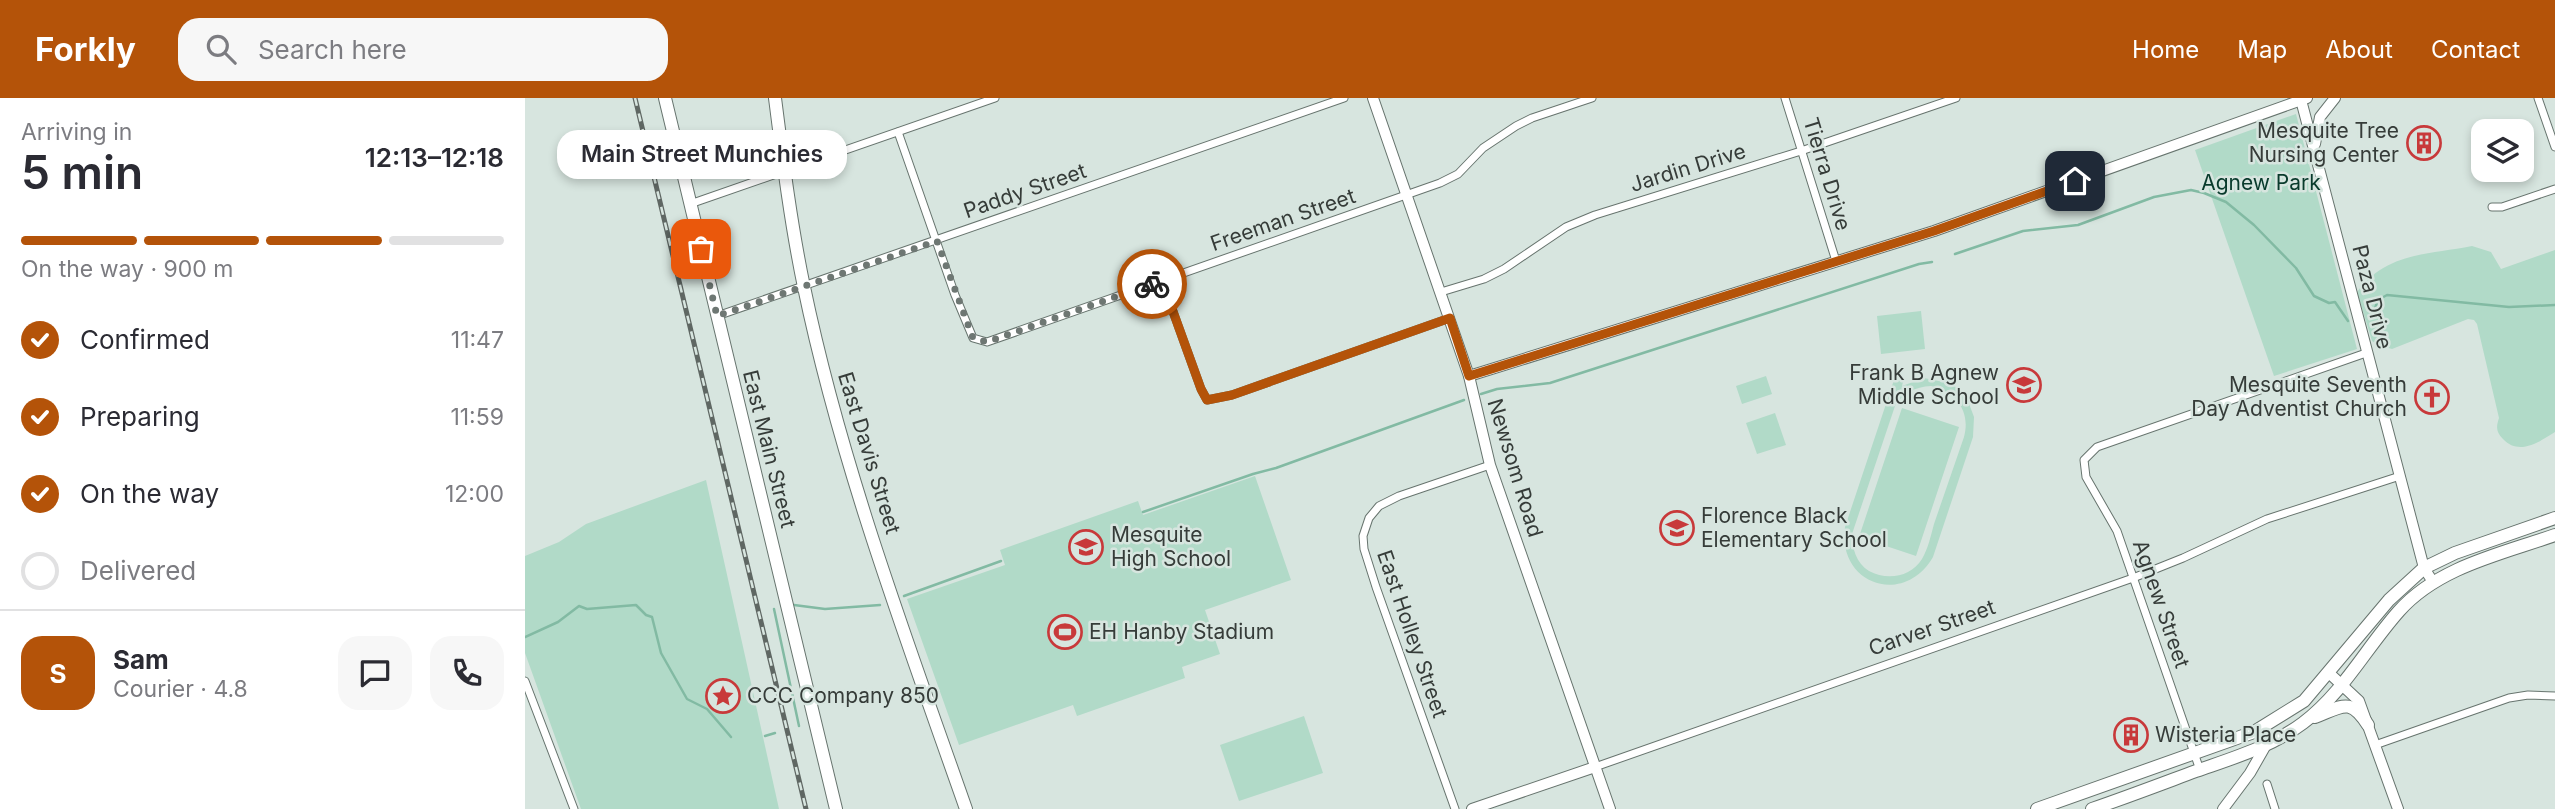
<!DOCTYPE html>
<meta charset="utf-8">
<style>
body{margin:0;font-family:Inter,sans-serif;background:#f7f7f7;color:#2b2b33;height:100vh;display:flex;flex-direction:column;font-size:26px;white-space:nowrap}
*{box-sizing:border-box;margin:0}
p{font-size:23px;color:#7c7c81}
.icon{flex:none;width:38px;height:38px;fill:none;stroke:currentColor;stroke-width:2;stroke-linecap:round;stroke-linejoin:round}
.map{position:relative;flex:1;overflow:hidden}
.drawer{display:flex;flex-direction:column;background:#fff;width:525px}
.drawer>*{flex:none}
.tools{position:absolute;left:1946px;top:21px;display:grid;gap:14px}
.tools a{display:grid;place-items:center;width:63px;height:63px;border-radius:14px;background:#fff;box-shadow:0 4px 10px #0003;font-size:35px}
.pin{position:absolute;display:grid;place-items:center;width:60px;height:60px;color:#fff;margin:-30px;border-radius:14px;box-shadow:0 4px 10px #0006}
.courier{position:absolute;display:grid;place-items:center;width:70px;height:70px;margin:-35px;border:5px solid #b45309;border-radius:50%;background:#fff;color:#222;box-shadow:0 2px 9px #0007}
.bubble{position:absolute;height:49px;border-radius:21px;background:#fff;box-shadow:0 4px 10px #0003;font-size:23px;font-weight:600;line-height:49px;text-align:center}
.summary em{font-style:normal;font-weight:600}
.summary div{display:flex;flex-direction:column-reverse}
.summary{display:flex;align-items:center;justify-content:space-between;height:119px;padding:0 21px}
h1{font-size:46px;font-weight:600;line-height:52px}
.bar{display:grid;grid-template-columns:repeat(4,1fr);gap:10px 7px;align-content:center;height:84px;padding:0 21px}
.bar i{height:9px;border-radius:5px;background:#e1e1e2}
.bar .active{background:#b45309}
.bar p{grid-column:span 4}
.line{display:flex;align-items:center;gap:18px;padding:0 21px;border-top:2px solid #e1e1e2}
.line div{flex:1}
.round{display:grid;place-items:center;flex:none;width:74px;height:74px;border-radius:21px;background:#f7f7f7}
ol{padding:0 21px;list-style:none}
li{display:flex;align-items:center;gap:21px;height:77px}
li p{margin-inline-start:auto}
li .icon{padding:7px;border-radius:50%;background:#b45309;color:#fff;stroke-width:4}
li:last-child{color:#7c7c81}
li i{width:38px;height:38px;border:4px solid #e1e1e2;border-radius:50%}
header{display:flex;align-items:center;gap:42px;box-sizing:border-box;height:98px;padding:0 35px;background:#b45309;color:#fff}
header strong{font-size:33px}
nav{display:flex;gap:38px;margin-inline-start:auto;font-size:24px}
.search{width:490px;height:63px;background:#f7f7f7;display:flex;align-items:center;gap:18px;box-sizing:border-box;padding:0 24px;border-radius:21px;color:#7c7c81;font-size:26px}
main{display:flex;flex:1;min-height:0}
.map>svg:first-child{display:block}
.green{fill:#b1dac8;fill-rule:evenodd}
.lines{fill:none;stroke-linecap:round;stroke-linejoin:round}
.stream{stroke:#82baa3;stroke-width:2.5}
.street-casing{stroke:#67746e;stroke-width:9}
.secondary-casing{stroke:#67746e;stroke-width:12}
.primary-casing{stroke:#67746e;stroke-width:14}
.street{stroke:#fff;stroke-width:7}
.secondary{stroke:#fff;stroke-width:10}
.primary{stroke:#fff;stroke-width:12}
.rail-casing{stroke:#5f6763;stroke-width:5}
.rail{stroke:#d7e5df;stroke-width:2.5;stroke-dasharray:8;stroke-linecap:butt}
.done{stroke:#6e7773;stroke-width:7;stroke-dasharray:0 12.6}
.route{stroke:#b45309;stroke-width:9}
.labels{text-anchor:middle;stroke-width:5;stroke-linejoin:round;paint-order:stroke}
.poi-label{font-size:21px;fill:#363c39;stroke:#d7e5df;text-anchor:start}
.street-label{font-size:21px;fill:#363c39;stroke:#d7e5df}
.park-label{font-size:21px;fill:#093b2c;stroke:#d7e5df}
</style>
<header>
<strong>Forkly</strong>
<div class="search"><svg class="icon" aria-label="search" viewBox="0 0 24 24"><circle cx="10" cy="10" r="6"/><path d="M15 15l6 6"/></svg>Search here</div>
<nav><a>Home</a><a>Map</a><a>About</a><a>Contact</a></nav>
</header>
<main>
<section class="drawer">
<div class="summary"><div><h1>5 min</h1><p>Arriving in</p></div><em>12:13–12:18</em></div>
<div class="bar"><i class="active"></i><i class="active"></i><i class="active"></i><i></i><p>On the way · 900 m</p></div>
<ol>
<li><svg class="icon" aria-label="check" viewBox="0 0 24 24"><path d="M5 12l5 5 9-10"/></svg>Confirmed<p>11:47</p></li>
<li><svg class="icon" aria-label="check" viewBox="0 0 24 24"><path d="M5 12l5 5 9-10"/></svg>Preparing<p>11:59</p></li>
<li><svg class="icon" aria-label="check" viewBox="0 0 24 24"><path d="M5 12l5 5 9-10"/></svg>On the way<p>12:00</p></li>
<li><i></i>Delivered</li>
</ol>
<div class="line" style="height:126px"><b class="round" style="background:#b45309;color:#fff">S</b><div><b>Sam</b><p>Courier · 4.8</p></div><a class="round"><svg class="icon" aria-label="chat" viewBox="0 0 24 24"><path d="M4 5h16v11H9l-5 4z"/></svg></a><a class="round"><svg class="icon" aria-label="phone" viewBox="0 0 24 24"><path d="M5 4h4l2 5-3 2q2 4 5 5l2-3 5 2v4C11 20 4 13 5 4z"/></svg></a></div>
</section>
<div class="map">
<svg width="2030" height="711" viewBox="0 0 2030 711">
<rect width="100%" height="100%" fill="#d7e5df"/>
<g class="green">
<polygon points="1771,16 1832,251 1749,278 1670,52"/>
<path d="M1947 148 1966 154 1976 171 2030 152V334C2014 344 1994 358 1978 341 1971 334 1971 329 1974 320L1952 226 1949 222 1943 221 1867 251 1853 247 1847 243 1832 194C1862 154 1902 157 1947 148Z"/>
<polygon points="1396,213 1400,251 1356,256 1352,218"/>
<path d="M1371 276 1379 279 1377 288 1399 280 1423 285 1431 289 1443 303 1449 319 1448 339 1408 459C1379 509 1312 487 1320 429ZM1406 288C1431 294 1446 313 1439 339 1429 368 1419 397 1409 426 1406 437 1403 451 1397 461 1386 479 1362 483 1344 473 1331 465 1327 450 1327 436L1370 308C1378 295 1390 289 1406 288Z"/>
<polygon points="1241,278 1247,296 1217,306 1211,288"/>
<polygon points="1377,310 1434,329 1391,458 1334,439"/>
<polygon points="1250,315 1261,347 1232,356 1221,325"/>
<polygon points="730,378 766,482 680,512 695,556 657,569 660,580 552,618 548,607 434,647 382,501 480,467 475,452 613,403 618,417"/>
<polygon points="181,382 254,711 56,711 0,555 0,458 34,444 61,426"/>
<polygon points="779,618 798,675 714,703 695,647"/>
</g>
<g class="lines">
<g class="stream">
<polyline points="1430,156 1498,133 1553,127 1629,99 1666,92 1679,95 1701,104 1729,127 1771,170 1789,198 1804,205 1810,204 1823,223"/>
<polyline points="1848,216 1853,202 1862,197 1984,209 2030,207"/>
<polyline points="956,296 972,291 1025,285 1394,166 1407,164"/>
<polyline points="618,414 728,376 751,370 939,302"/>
<polyline points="379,498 476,463"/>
<polyline points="269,507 300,511 355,507"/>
<polyline points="249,511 274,628"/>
<polyline points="0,539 33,524 54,508 62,511 111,507 121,517 127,519 136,555 162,601 182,611 206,639"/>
<polyline points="240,638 250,635"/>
</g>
<g class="street-casing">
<g id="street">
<polyline points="1260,0 1311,163"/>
<polyline points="2013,0 2030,49"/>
<polyline points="373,34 430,197 448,240 462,244 915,85 933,76 958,50 991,28 1007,20 1067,0"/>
<polyline points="165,106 470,0"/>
<polyline points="1967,109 1977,109 2030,91"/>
<polyline points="637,183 676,291 682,302 707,297 925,220"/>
<polyline points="916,194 959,181 979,171 1041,129 1070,117 1276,53 1431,0"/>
<polyline points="192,218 819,0"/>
<polyline points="0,583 49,711"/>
<polyline points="1850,647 1984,600 2003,597 2030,598"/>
<polyline points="1070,669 1608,480 1658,460 1742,421 1875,378"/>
<polyline points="1675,672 1592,433 1561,379 1559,362 1572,349 1841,255"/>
<polyline points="1742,686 1750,711"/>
<polyline points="930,711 851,489 839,451 838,438 844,420 854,408 874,398 965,367"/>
</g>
</g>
<g class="secondary-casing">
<g id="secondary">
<polyline points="848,0 944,278 965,367 1085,711"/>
<polyline points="1776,2 1899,470 1908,484"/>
<polyline points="1790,46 1795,19 1810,0"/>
<polyline points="944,278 1409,133 1782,0"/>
<polyline points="1804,575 1834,603 1873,711"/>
<polyline points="947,711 1070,669"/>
<polyline points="1698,711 1725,675 1741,647"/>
</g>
</g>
<g class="primary-casing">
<g id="primary">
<polyline points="140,0 311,711"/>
<path d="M250 0C258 63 266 127 279 189 316 367 381 540 441 711"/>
<path d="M1790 619C1818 608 1825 599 1843 627"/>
<polyline points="1512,711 1729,634 1779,603 1864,502 1899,470 1930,455 2030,420"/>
<path d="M1567 711C1602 699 1636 686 1671 673 1708 660 1746 649 1778 625 1818 595 1841 550 1874 513 1913 469 1976 456 2030 437"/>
</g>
</g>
<use href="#street" class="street"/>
<use href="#secondary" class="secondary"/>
<use href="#primary" class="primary"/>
<g class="rail-casing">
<polyline id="rail" points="110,0 281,711"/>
</g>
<use href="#rail" class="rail"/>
</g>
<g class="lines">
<polyline class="done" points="176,151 192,218 412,143 448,240 462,244 627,186"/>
<polyline class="route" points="627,186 637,183 676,291 682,302 707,297 925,220 944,278 1409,133 1550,83"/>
</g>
<defs>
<g id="building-ring" transform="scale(1.75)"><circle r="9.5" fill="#d7e5df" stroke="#c8393a" stroke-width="1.5"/><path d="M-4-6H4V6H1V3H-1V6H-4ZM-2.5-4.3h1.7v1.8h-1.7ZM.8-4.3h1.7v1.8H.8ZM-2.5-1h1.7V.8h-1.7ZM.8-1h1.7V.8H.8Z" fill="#c8393a"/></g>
<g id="school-ring" transform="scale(1.75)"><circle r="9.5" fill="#d7e5df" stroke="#c8393a" stroke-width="1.5"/><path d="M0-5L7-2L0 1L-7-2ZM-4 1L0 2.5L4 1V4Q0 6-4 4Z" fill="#c8393a"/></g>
<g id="church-ring" transform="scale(1.75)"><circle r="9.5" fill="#d7e5df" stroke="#c8393a" stroke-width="1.5"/><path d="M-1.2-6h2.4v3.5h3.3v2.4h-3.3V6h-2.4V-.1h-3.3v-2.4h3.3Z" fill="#c8393a"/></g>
<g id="stadium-ring" transform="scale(1.75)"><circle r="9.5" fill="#d7e5df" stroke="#c8393a" stroke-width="1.5"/><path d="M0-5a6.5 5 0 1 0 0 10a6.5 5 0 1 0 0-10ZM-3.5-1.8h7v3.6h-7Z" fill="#c8393a"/></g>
<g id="sight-ring" transform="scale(1.75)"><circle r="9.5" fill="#d7e5df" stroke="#c8393a" stroke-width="1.5"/><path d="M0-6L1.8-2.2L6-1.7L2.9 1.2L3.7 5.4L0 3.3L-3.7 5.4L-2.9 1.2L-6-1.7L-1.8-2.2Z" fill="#c8393a"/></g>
</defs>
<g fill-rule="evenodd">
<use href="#building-ring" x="1899" y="45"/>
<use href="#school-ring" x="1499" y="287"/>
<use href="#church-ring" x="1907" y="299"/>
<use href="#school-ring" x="1152" y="430"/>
<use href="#school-ring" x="561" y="449"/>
<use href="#stadium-ring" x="540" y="534"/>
<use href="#sight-ring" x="198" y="598"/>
<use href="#building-ring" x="1606" y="637"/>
</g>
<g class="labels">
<g class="poi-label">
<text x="1874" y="40" text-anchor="end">Mesquite Tree<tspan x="1874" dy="24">Nursing Center</tspan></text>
<text x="1474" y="282" text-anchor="end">Frank B Agnew<tspan x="1474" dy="24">Middle School</tspan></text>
<text x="1882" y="294" text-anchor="end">Mesquite Seventh<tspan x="1882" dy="24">Day Adventist Church</tspan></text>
<text x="1176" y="425">Florence Black<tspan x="1176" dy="24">Elementary School</tspan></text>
<text x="586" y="444">Mesquite<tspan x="586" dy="24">High School</tspan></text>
<text x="564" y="541">EH Hanby Stadium</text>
<text x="222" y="605">CCC Company 850</text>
<text x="1630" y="644">Wisteria Place</text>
</g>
<g class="street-label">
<text transform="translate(1163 70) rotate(-17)" y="7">Jardin Drive</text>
<text transform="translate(1302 76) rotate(73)" y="7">Tierra Drive</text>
<text transform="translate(500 93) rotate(-19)" y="7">Paddy Street</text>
<text transform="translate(758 122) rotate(-19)" y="7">Freeman Street</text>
<text transform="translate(1847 199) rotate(76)" y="7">Paza Drive</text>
<text transform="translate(244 351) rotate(76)" y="7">East Main Street</text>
<text transform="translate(344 355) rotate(73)" y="7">East Davis Street</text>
<text transform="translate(990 370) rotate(73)" y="7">Newsom Road</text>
<text transform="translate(1636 506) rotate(71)" y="7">Agnew Street</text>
<text transform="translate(1407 530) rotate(-19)" y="7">Carver Street</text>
<text transform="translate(887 536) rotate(71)" y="7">East Holley Street</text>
</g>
<g class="park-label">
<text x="1736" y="92">Agnew Park</text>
</g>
</g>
</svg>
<div class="tools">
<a><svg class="icon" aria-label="layers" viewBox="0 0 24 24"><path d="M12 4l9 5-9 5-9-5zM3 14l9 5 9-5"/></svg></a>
</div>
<div class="pin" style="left:176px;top:151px;background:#ea580c"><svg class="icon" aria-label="bag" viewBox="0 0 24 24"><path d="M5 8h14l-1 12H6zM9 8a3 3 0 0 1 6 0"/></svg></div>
<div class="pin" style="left:1550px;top:83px;background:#1f2937"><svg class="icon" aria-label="home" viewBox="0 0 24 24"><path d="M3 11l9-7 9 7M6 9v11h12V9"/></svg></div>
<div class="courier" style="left:627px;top:186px"><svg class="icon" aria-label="bike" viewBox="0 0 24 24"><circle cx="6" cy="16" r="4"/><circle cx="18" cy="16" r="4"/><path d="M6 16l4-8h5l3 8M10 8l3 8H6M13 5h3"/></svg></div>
<div class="bubble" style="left:32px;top:32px;width:290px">Main Street Munchies</div>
</div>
</main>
